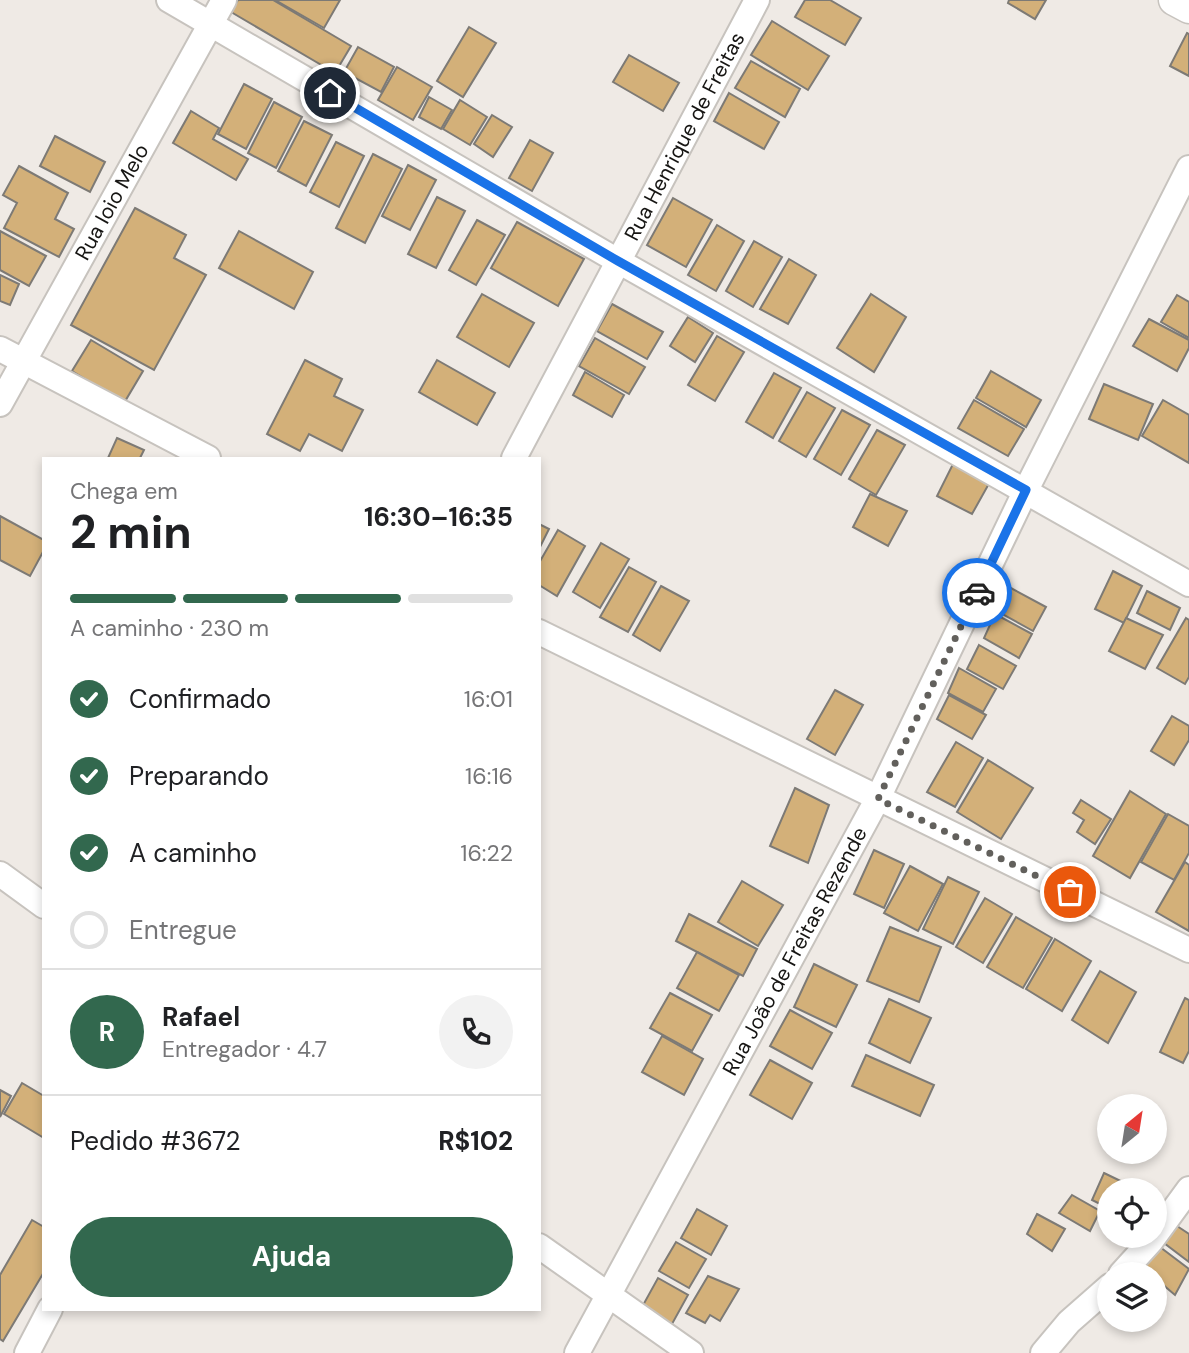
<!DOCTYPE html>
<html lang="pt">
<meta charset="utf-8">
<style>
body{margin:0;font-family:"DM Sans",sans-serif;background:#f2f2f2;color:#202124;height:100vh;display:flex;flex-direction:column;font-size:26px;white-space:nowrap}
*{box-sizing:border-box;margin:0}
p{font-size:23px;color:#757577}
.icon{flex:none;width:38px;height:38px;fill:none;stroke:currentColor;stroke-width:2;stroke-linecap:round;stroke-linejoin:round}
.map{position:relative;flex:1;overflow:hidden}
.panel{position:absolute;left:42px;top:457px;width:499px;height:854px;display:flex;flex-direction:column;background:#fff;border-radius:0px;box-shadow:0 4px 10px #0003}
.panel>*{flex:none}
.needle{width:46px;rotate:30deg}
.buttons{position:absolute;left:1097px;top:1094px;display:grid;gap:14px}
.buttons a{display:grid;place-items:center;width:70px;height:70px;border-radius:50%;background:#fff;box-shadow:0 4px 10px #0003;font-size:35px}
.pin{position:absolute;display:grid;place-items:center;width:60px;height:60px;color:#fff;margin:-30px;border:4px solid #fff;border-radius:50%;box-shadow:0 2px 7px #0007}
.courier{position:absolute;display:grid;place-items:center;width:70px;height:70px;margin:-35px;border:5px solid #1a73e8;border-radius:50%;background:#fff;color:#222;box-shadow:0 2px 9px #0007}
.head em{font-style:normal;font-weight:700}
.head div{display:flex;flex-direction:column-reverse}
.head{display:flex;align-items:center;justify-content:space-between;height:119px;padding:0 28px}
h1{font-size:46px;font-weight:700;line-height:52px}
.bar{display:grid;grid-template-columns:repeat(4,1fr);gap:10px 7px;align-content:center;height:84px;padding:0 28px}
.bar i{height:9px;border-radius:5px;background:#e0e0e0}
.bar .on{background:#32684e}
.bar p{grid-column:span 4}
.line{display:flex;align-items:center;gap:18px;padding:0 28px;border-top:2px solid #e0e0e0}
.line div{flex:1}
.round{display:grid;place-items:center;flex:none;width:74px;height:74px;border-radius:37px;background:#f2f2f2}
ol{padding:0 28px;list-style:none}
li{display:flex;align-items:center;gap:21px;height:77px}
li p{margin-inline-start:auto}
li .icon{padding:7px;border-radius:50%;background:#32684e;color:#fff;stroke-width:4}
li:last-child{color:#757577}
li i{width:38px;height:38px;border:4px solid #e0e0e0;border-radius:50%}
.primary-button{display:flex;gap:14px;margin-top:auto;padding:14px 28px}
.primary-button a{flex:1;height:80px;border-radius:42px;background:#32684e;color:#fff;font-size:28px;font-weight:700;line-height:80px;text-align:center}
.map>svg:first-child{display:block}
.building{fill:#d3b079;stroke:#7d7a75;stroke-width:2}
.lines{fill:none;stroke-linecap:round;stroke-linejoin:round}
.minor-casing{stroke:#c7c3be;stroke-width:28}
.tertiary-casing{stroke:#c7c3be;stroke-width:33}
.minor{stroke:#fff;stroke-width:24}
.tertiary{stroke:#fff;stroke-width:30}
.done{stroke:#62605c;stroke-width:7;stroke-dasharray:0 12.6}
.route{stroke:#1a73e8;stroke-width:9}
.labels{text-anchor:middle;stroke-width:6;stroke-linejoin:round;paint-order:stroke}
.street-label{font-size:21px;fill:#161513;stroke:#efeae5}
</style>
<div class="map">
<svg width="1189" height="1353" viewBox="0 0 1189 1353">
<rect width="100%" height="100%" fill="#efeae5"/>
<g class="building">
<polygon points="238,0 273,0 351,46 335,73 231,12"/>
<polygon points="275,0 340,0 324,28"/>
<polygon points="805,0 830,0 861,18 845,45 795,17"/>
<polygon points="1009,0 1046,0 1035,19 1008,3"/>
<polygon points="772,21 829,56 808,90 751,55"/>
<polygon points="469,27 496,43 463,97 437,81"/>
<polygon points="1187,33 1189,34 1189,76 1170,66"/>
<polygon points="358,47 394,67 381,92 344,72"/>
<polygon points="629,55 679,83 663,111 613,82"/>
<polygon points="751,61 800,89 785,117 735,88"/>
<polygon points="397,67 432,87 413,120 378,100"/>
<polygon points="244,84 272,99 246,149 218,134"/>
<polygon points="729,93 779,122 764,149 714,121"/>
<polygon points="429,97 452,110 441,129 419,117"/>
<polygon points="460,100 487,117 470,145 443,129"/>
<polygon points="274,102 302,117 276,168 248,153"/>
<polygon points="191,111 219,128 213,139 248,159 236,180 173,143"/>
<polygon points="492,115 512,127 493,157 474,144"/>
<polygon points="304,121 332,135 306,186 278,171"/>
<polygon points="55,136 105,162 90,192 40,166"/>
<polygon points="530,140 553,153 532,191 509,178"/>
<polygon points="336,142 364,156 339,207 310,192"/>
<polygon points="373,154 402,169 365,243 336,228"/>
<polygon points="408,165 436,180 410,230 382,216"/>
<polygon points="19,166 68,193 55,219 74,229 59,257 4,228 17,203 3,195"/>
<polygon points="437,197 465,211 436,268 408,254"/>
<polygon points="673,198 712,220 686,267 647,245"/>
<polygon points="135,208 186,235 174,258 206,275 154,370 71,325"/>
<polygon points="477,220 505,235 476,285 449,270"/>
<polygon points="517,222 584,259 558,306 491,268"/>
<polygon points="717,225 744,241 716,291 688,275"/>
<polygon points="0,231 46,256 29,286 0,270"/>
<polygon points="239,231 313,272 294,309 219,268"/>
<polygon points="754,241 782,257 753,307 726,291"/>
<polygon points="789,259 816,275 788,324 760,309"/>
<polygon points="0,275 19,284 10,305 0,301"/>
<polygon points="482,294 534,323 509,367 457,337"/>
<polygon points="871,294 906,317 874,372 837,348"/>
<polygon points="1177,295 1189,302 1189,338 1161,322"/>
<polygon points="612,304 663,332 647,359 597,331"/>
<polygon points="688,317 713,333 695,362 670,346"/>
<polygon points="1149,319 1189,340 1189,348 1177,371 1133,346"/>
<polygon points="717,336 744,352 715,401 688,385"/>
<polygon points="595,338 645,367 629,394 579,366"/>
<polygon points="91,340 143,371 124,403 72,371"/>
<polygon points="305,360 342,379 334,396 363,410 342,451 309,434 300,451 267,434"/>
<polygon points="437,360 495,393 477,425 419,392"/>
<polygon points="991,371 1041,400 1026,427 976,398"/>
<polygon points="585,372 624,395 612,417 573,395"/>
<polygon points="774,373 801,388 773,438 746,422"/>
<polygon points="1104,384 1153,404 1138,440 1089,419"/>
<polygon points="807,392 835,408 806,457 779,441"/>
<polygon points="974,400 1024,429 1008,456 958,428"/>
<polygon points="1163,400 1189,415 1189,463 1142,436"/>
<polygon points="842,410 870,425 841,475 814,459"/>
<polygon points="877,430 905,445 876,495 849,479"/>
<polygon points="117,438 144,450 140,458 108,458"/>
<polygon points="954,462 991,480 972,514 937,496"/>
<polygon points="870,494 907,511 888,546 853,527"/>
<polygon points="0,516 44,540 44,550 30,576 0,560"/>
<polygon points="539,524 549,529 539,549"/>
<polygon points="558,530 585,546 557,596 539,585 539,563"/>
<polygon points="601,543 629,559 600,608 573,592"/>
<polygon points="629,567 656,582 628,632 600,617"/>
<polygon points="1113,571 1142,586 1124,623 1095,609"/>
<polygon points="661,586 689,601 660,651 633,635"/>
<polygon points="1009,587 1046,607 1033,631 997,611"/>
<polygon points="1147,591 1180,608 1170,630 1137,613"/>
<polygon points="995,614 1032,634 1019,658 984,638"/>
<polygon points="1126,618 1163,635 1145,669 1109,651"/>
<polygon points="1186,618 1189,620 1189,677 1185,684 1157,668"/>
<polygon points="979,645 1016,666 1003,689 967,669"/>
<polygon points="959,668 996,689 983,712 948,693"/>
<polygon points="835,690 863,705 835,755 807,739"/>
<polygon points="949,695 986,715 972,739 937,719"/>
<polygon points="1172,716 1189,726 1189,740 1174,765 1151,751"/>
<polygon points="956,742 983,758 955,807 927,792"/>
<polygon points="988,760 1033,788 1001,839 957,812"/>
<polygon points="795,788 829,805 808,863 770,846"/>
<polygon points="1130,791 1166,814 1130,878 1093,856"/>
<polygon points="1081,800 1111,819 1095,844 1077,832 1084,820 1073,813"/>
<polygon points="1168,814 1189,826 1189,853 1174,880 1141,862"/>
<polygon points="874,850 904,864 884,908 854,894"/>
<polygon points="1185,862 1189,865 1189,931 1156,912"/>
<polygon points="910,866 943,884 918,931 884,913"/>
<polygon points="948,877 979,892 953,944 923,929"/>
<polygon points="742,881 783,905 758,946 718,922"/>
<polygon points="985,898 1012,914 983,963 956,947"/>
<polygon points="689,914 757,949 743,976 676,941"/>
<polygon points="1016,917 1052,938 1023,988 987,967"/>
<polygon points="890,927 941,947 919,1002 867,981"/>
<polygon points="1055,939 1091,961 1062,1011 1026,989"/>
<polygon points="697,952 739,975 719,1011 677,988"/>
<polygon points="814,964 857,985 836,1027 794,1007"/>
<polygon points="1100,971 1136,992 1108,1043 1072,1020"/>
<polygon points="670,993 712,1015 692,1051 650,1028"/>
<polygon points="1185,998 1189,1000 1189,1051 1183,1063 1160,1052"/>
<polygon points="889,999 931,1018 910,1063 869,1043"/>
<polygon points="790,1010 832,1033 812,1069 770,1046"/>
<polygon points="662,1036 703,1059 684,1095 642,1072"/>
<polygon points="866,1055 934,1085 920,1116 852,1086"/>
<polygon points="770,1060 812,1083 792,1119 750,1095"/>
<polygon points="22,1083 44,1096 44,1138 4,1114"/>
<polygon points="0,1090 11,1096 0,1117"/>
<polygon points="1104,1173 1133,1187 1131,1190 1110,1190 1110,1209 1092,1200"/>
<polygon points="1072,1195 1100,1211 1090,1231 1059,1213"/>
<polygon points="697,1209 727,1226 711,1255 681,1238"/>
<polygon points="1037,1214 1065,1229 1052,1251 1027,1234"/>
<polygon points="32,1220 44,1227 44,1272 3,1341 0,1339 0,1275"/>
<polygon points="1177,1226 1189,1234 1189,1262 1164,1243"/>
<polygon points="676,1242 706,1259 689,1288 659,1271"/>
<polygon points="1156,1244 1189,1269 1175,1295 1155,1278 1155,1274 1150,1274 1140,1266"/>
<polygon points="708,1276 739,1289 720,1321 710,1315 705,1323 686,1313"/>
<polygon points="658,1278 688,1295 672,1324 642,1307"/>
</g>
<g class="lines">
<g class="minor-casing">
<g id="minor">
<polyline points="169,0 618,261 1189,584"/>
<polyline points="0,349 208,458"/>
<path id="s1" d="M0 404 224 0"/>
<path id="s2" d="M514 458 757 0"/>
<polyline points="539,632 1189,950"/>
<polyline points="0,874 44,906"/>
<polyline points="539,1246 691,1353"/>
<polyline points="1121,1274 1151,1241 1189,1189"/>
<polyline points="27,1353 50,1309"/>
<path id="s3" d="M577 1353 878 798 1026 490 1189 168"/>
<polyline points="1043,1353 1069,1322 1110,1286"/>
</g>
</g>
<g class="tertiary-casing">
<polyline id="tertiary" points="1174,0 1189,8"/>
</g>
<use href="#minor" class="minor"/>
<use href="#tertiary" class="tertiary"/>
</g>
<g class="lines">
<polyline class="done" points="977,593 878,799 1070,892"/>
<polyline class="route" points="330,93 618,261 1026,490 977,593"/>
</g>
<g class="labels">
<g class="street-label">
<text dy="7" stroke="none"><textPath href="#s2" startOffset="364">Rua Henrique de Freitas</textPath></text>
<text dy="7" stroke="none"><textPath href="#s1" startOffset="231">Rua Ioio Melo</textPath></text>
<text dy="7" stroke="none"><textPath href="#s3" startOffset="457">Rua João de Freitas Rezende</textPath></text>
</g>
</g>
</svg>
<div class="buttons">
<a><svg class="needle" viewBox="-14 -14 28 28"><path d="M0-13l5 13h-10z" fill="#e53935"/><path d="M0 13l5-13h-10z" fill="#757577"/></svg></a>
<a><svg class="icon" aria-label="locate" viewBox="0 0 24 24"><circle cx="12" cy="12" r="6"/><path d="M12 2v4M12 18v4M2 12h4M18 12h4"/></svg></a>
<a><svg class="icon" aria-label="layers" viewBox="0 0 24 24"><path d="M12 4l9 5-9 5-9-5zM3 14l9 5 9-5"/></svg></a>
</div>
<div class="pin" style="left:1070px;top:892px;background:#ea580c"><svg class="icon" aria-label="bag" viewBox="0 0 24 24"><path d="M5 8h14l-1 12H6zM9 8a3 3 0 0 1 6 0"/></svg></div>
<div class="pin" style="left:330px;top:93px;background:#1f2937"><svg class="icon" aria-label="home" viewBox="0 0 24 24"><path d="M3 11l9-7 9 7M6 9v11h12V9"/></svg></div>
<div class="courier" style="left:977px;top:593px"><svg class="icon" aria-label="car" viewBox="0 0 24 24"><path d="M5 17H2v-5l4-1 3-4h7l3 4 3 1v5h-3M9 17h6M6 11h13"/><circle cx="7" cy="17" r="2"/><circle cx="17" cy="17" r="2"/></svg></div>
<section class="panel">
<div class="head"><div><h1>2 min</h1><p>Chega em</p></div><em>16:30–16:35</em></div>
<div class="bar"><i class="on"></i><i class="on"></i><i class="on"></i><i></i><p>A caminho · 230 m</p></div>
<ol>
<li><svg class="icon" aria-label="check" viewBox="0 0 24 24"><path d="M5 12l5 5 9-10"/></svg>Confirmado<p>16:01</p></li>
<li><svg class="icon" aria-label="check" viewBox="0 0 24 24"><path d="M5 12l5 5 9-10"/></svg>Preparando<p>16:16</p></li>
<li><svg class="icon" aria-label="check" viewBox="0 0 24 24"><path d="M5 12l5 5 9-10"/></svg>A caminho<p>16:22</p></li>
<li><i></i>Entregue</li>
</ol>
<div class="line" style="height:126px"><b class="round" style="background:#32684e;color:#fff">R</b><div><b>Rafael</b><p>Entregador · 4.7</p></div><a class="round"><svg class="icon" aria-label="phone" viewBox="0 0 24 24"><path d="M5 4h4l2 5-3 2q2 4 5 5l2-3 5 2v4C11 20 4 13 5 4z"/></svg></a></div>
<div class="line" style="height:91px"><div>Pedido #3672</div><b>R$102</b></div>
<div class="primary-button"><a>Ajuda</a></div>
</section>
</div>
